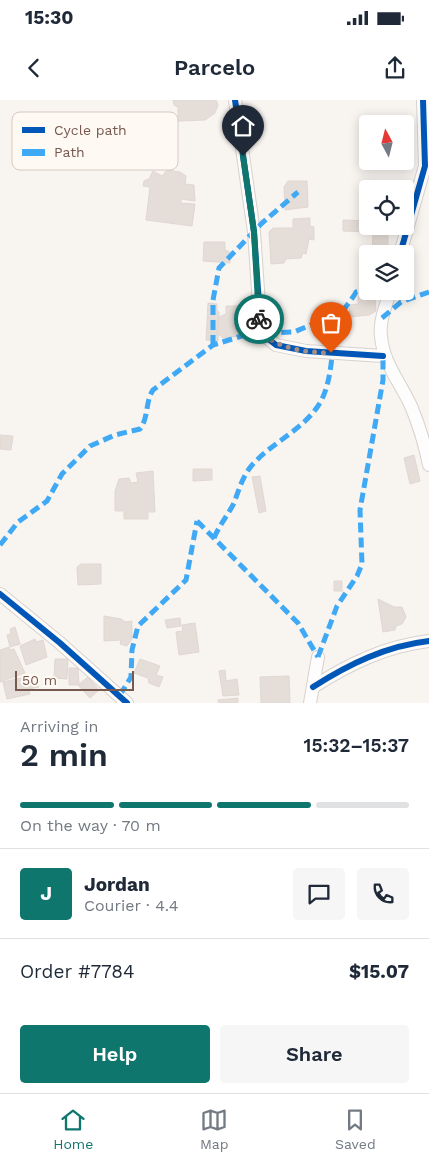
<!DOCTYPE html>
<meta charset="utf-8">
<style>
body{margin:0;font-family:"Work Sans",sans-serif;background:#f6f6f7;color:#1f2937;height:100vh;display:flex;flex-direction:column;font-size:19px;white-space:nowrap}
*{box-sizing:border-box;margin:0}
p{font-size:16px;color:#747a83}
.icon{flex:none;width:28px;height:28px;fill:none;stroke:currentColor;stroke-width:2;stroke-linecap:round;stroke-linejoin:round}
.map{position:relative;height:603px;overflow:hidden}
.drawer{display:flex;flex-direction:column;background:#fff;flex:1}
.drawer>*{flex:none}
.needle{width:32px;rotate:353deg}
.fabs{position:absolute;left:359px;top:15px;display:grid;gap:10px}
.fabs a{display:grid;place-items:center;width:55px;height:55px;border-radius:5px;background:#fff;box-shadow:0 2px 12px #0003;font-size:25px}
.scale{position:absolute;left:15px;bottom:12px;width:119px;box-sizing:border-box;padding-left:5px;border:2px solid #77594f;border-top:0;font-size:14px;line-height:18px;white-space:nowrap;color:#77594f;-webkit-text-stroke:4px #fef9f3;paint-order:stroke}
.pin{position:absolute;display:grid;place-items:center;width:42px;height:42px;color:#fff;margin:-51px -21px;border-radius:50% 50% 50% 0;rotate:-45deg;box-shadow:0 0 5px #0007}
.pin .icon{rotate:45deg}
.courier{position:absolute;display:grid;place-items:center;width:50px;height:50px;margin:-25px;border:4px solid #0f766e;border-radius:50%;background:#fff;color:#222;box-shadow:0 1px 6px #0007}
.head em{font-style:normal;font-weight:600}
.head div{display:flex;flex-direction:column-reverse}
.head{display:flex;align-items:center;justify-content:space-between;height:85px;padding:0 20px}
h1{font-size:32px;font-weight:600;line-height:38px}
.bar{display:grid;grid-template-columns:repeat(4,1fr);gap:8px 5px;align-content:center;height:60px;padding:0 20px}
.bar i{height:6px;border-radius:4px;background:#e0e1e3}
.bar .active{background:#0f766e}
.bar p{grid-column:span 4}
.line{display:flex;align-items:center;gap:12px;padding:0 20px;border-top:1px solid #e0e1e3}
.line div{flex:1}
.round{display:grid;place-items:center;flex:none;width:52px;height:52px;border-radius:5px;background:#f6f6f7}
.button{display:flex;gap:10px;margin-top:auto;padding:10px 20px}
.button a{flex:1;height:58px;border-radius:5px;background:#0f766e;color:#fff;font-size:20px;font-weight:600;line-height:58px;text-align:center}
.button a+a{background:#f6f6f7;color:#1f2937}
.status{display:flex;justify-content:space-between;align-items:center;height:35px;padding:0 25px;background:#fff;direction:ltr}
.status svg{height:14px;fill:currentColor}
header{display:flex;justify-content:space-between;align-items:center;height:65px;padding:0 20px;background:#fff;font-size:22px;font-weight:600}
.tab-bar{display:flex;justify-content:space-around;align-items:center;height:70px;border-top:1px solid #e0e1e3;background:#fff;font-size:14px;color:#747a83}
.tab-bar a{display:grid;justify-items:center;gap:2px}
.tab-bar .active{color:#0f766e}
.map>svg:first-child{display:block}
.building{fill:#e5ddd7;stroke:#e1d7d2}
.lines{fill:none;stroke-linecap:round;stroke-linejoin:round}
.street-casing{stroke:#d8d1cd;stroke-width:14}
.street{stroke:#fefdfd;stroke-width:12}
.quiet{stroke:#3fa9f5;stroke-width:5;stroke-dasharray:10 5;stroke-linecap:butt}
.cycleway-casing{stroke:#fef9f3;stroke-width:9}
.cycleway{stroke:#0057b8;stroke-width:6}
.done{stroke:#a48f87;stroke-width:5;stroke-dasharray:0 9}
.route{stroke:#0f766e;stroke-width:6}
.key{fill:#fef9f3;stroke:#d6c9c2;stroke-width:1}
.key-label{font-size:14px;fill:#77594f}
</style>
<div class="status"><b>15:30</b><svg viewBox="0 0 49 12"><path d="M0 12V9h3v3zM5 12V6h3v6zM10 12V3h3v9zM15 12V0h3v12zM26 1h20v11H26zM47 4h2v5h-2z"/></svg></div>
<header><svg class="icon" aria-label="back" viewBox="0 0 24 24"><path d="M15 5l-7 7 7 7"/></svg>Parcelo<svg class="icon" aria-label="share" viewBox="0 0 24 24"><path d="M12 15V3M7 8l5-5 5 5M5 13v7h14v-7"/></svg></header>
<div class="map">
<svg width="429" height="603" viewBox="0 0 429 603">
<rect width="100%" height="100%" fill="#f8f4f0"/>
<g class="building">
<polygon points="173,0 216,0 218,5 215,13 205,20 178,21 178,7 174,5"/>
<polygon points="167,70 180,72 186,76 185,84 194,85 195,101 181,99 181,103 195,104 192,126 146,120 150,87 143,86 144,81 149,79 153,71 162,76"/>
<polygon points="288,81 307,81 308,107 285,110 284,87"/>
<polygon points="310,118 310,126 314,127 314,140 309,139 306,154 303,153 301,158 286,159 284,163 271,164 269,132 273,128 293,128 293,119"/>
<polygon points="343,120 368,121 368,126 384,126 384,129 388,129 388,154 372,154 373,132 343,131"/>
<polygon points="204,142 225,142 225,150 230,152 230,163 203,161"/>
<polygon points="375,194 376,211 369,215 350,217 349,205 358,204 358,196"/>
<polygon points="208,203 217,204 217,210 219,212 218,241 206,240"/>
<polygon points="226,206 238,206 239,213 244,216 244,231 240,236 223,238 217,233 219,217 226,214"/>
<polygon points="0,335 13,336 11,350 0,349"/>
<polygon points="414,355 420,381 410,384 404,358"/>
<polygon points="193,369 212,369 212,380 193,381"/>
<polygon points="153,371 155,412 148,412 148,419 124,419 124,411 115,411 115,391 119,379 129,378 131,383 138,382 136,373"/>
<polygon points="260,376 266,411 259,413 252,377"/>
<polygon points="81,464 101,464 101,484 78,485 77,467"/>
<rect x="334" y="481" width="8" height="10"/>
<polygon points="378,499 394,507 402,507 406,517 402,524 396,526 395,530 383,532"/>
<polygon points="104,516 121,519 125,522 132,521 132,539 127,546 120,544 121,540 104,541"/>
<polygon points="180,518 181,526 167,528 165,520"/>
<polygon points="195,523 199,552 179,555 176,532 183,531 182,525"/>
<polygon points="15,527 20,544 10,547 7,535 11,534 10,529"/>
<polygon points="35,539 36,542 43,540 47,557 26,565 20,546"/>
<polygon points="9,547 10,550 14,549 25,573 0,582 0,550"/>
<polygon points="55,559 68,559 67,579 54,578"/>
<polygon points="140,559 160,566 156,575 163,577 159,587 149,583 148,578 134,573"/>
<polygon points="69,568 78,568 79,585 69,585"/>
<polygon points="225,570 226,581 237,579 239,595 223,596 219,571"/>
<polygon points="30,576 39,587 29,589 30,594 7,599 3,582"/>
<polygon points="289,576 290,603 261,603 260,577"/>
<polygon points="88,577 99,590 90,598 78,585"/>
<polygon points="238,598 238,603 219,603 218,600"/>
</g>
<g class="lines">
<g class="street-casing">
<g id="street">
<polyline points="235,0 254,132 261,233 276,245 306,251 383,256"/>
<polyline points="400,154 425,66 423,0"/>
<path d="M390 191C386 206 379 221 381 236 383 263 400 282 411 306 419 325 425 345 429 365"/>
<polyline points="0,494 60,543 127,603"/>
<path d="M313 587C349 564 386 546 429 541"/>
<polyline points="310,603 318,557"/>
</g>
</g>
<use href="#street" class="street"/>
<g class="quiet">
<polyline points="382,218 401,202 429,192"/>
<polyline points="213,245 213,200 219,168 262,123 298,92"/>
<polyline points="197,421 298,523 318,557"/>
<path d="M214 438C219 426 227 416 233 405 239 391 242 376 253 364 273 342 301 331 318 306 334 282 330 248 338 221 341 210 351 202 356 192L368 190"/>
<path d="M0 445 18 422 47 401 62 374 90 346 115 335 140 329C149 317 145 302 153 290L213 245 248 234 294 232 341 212"/>
<polyline points="318,557 337,506 357,476 362,464 360,410 383,280 383,256"/>
<polyline points="120,595 131,577 132,550 138,526 186,480 197,421"/>
</g>
<g class="cycleway-casing">
<g id="cycleway">
<polyline points="235,0 254,132 261,233 276,245 306,251 383,256"/>
<polyline points="400,154 425,66 423,0"/>
<polyline points="0,494 60,543 127,603"/>
<path d="M313 587C349 564 386 546 429 541"/>
</g>
</g>
<use href="#cycleway" class="cycleway"/>
</g>
<g class="lines">
<path class="done" d="M259 219 261 233C283 250 304 252 331 253"/>
<polyline class="route" points="243,56 254,132 259,219"/>
</g>
<rect x="12" y="12" width="166" height="58" rx="8" class="key"/>
<rect x="22" y="27" width="23" height="6" fill="#0057b8"/>
<rect x="22" y="49" width="23" height="7" fill="#3fa9f5"/>
<g class="key-label">
<text x="54" y="35">Cycle path</text>
<text x="54" y="57">Path</text>
</g>
</svg>
<div class="fabs">
<a><svg class="needle" viewBox="-14 -14 28 28"><path d="M0-13l5 13h-10z" fill="#e53935"/><path d="M0 13l5-13h-10z" fill="#747a83"/></svg></a>
<a><svg class="icon" aria-label="locate" viewBox="0 0 24 24"><circle cx="12" cy="12" r="6"/><path d="M12 2v4M12 18v4M2 12h4M18 12h4"/></svg></a>
<a><svg class="icon" aria-label="layers" viewBox="0 0 24 24"><path d="M12 4l9 5-9 5-9-5zM3 14l9 5 9-5"/></svg></a>
</div>
<div class="scale">50 m</div>
<div class="pin" style="left:331px;top:253px;background:#ea580c"><svg class="icon" aria-label="bag" viewBox="0 0 24 24"><path d="M5 8h14l-1 12H6zM9 8a3 3 0 0 1 6 0"/></svg></div>
<div class="pin" style="left:243px;top:56px;background:#1f2937"><svg class="icon" aria-label="home" viewBox="0 0 24 24"><path d="M3 11l9-7 9 7M6 9v11h12V9"/></svg></div>
<div class="courier" style="left:259px;top:219px"><svg class="icon" aria-label="bike" viewBox="0 0 24 24"><circle cx="6" cy="16" r="4"/><circle cx="18" cy="16" r="4"/><path d="M6 16l4-8h5l3 8M10 8l3 8H6M13 5h3"/></svg></div>
</div>
<section class="drawer">
<div class="head"><div><h1>2 min</h1><p>Arriving in</p></div><em>15:32–15:37</em></div>
<div class="bar"><i class="active"></i><i class="active"></i><i class="active"></i><i></i><p>On the way · 70 m</p></div>
<div class="line" style="height:90px"><b class="round" style="background:#0f766e;color:#fff">J</b><div><b>Jordan</b><p>Courier · 4.4</p></div><a class="round"><svg class="icon" aria-label="chat" viewBox="0 0 24 24"><path d="M4 5h16v11H9l-5 4z"/></svg></a><a class="round"><svg class="icon" aria-label="phone" viewBox="0 0 24 24"><path d="M5 4h4l2 5-3 2q2 4 5 5l2-3 5 2v4C11 20 4 13 5 4z"/></svg></a></div>
<div class="line" style="height:65px"><div>Order #7784</div><b>$15.07</b></div>
<div class="button"><a>Help</a><a>Share</a></div>
</section>
<nav class="tab-bar">
<a class="active"><svg class="icon" aria-label="home" viewBox="0 0 24 24"><path d="M3 11l9-7 9 7M6 9v11h12V9"/></svg>Home</a>
<a><svg class="icon" aria-label="map" viewBox="0 0 24 24"><path d="M3 6l6-2 6 2 6-2v14l-6 2-6-2-6 2zM9 4v14M15 6v14"/></svg>Map</a>
<a><svg class="icon" aria-label="saved" viewBox="0 0 24 24"><path d="M7 4h10v16l-5-4-5 4z"/></svg>Saved</a>
</nav>
